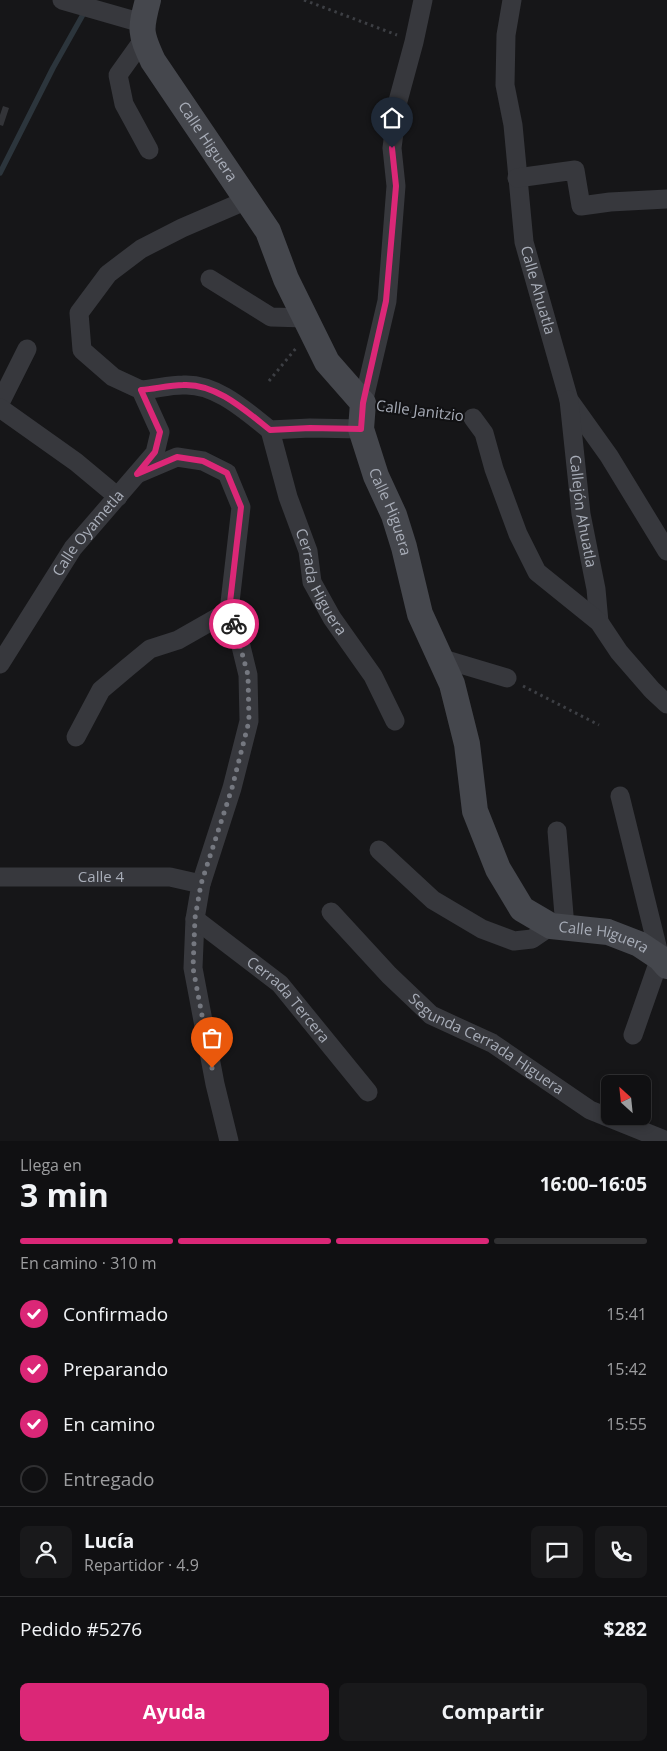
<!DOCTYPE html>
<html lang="es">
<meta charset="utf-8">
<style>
body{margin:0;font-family:"Open Sans",sans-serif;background:#19191b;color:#f1f3f6;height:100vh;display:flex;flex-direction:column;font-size:19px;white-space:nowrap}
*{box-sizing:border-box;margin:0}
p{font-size:16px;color:#9c9d9f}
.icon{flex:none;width:28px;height:28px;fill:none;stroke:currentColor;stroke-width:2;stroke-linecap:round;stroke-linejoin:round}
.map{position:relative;height:1141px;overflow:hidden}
.side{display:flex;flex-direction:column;background:#101012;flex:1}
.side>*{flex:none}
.needle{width:32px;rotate:333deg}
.controls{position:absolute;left:601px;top:1075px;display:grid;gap:10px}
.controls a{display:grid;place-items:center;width:50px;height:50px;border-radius:8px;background:#101012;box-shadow:0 2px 8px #0003,0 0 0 1px #303032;font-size:25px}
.pin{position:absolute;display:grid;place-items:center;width:42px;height:42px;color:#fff;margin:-51px -21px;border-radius:50% 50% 50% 0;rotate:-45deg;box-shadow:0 0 5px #0007}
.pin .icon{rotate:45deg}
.courier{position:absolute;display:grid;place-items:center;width:50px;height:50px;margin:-25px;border:4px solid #db2777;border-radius:50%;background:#fff;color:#222;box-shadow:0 1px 6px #0007}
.summary em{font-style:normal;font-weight:700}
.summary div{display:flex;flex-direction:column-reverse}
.summary{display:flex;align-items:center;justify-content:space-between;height:85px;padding:0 20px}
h1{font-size:32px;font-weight:700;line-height:38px}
.bar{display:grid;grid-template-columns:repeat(4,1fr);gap:8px 5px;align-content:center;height:60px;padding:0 20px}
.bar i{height:6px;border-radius:4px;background:#303032}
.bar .active{background:#db2777}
.bar p{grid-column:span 4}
.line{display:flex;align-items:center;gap:12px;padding:0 20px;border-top:1px solid #303032}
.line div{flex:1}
.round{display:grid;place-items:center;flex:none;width:52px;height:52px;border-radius:8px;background:#19191b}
ol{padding:0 20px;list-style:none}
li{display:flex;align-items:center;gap:15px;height:55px}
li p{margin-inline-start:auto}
li .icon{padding:5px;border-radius:50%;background:#db2777;color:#fff;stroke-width:4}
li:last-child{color:#9c9d9f}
li i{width:28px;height:28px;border:2px solid #303032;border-radius:50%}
.primary-button{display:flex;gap:10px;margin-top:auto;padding:10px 20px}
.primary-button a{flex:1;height:58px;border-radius:8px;background:#db2777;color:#fff;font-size:20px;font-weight:700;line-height:58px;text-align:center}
.primary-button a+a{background:#19191b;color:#f1f3f6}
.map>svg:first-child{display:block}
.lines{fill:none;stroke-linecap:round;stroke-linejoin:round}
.stream{stroke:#2c353c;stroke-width:5.5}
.street-tunnel{stroke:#333438;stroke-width:19;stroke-dasharray:19 9;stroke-linecap:butt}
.path{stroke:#3d3f44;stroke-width:3;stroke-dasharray:2.5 4;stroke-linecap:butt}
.street{stroke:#37383d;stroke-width:19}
.secondary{stroke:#45474d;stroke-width:26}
.done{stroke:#757880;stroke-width:5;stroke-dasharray:0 9}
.route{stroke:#db2777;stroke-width:6}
.labels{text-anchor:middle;stroke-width:4;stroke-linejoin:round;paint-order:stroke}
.street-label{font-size:15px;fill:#a8adb8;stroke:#111113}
</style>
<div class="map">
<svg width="667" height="1141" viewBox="0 0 667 1141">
<rect width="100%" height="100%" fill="#161618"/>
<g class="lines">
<polyline class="stream" points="0,173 53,68 85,11"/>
<polyline class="street-tunnel" points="0,115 6,117"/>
<g class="path">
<polyline points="304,0 397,35"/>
<polyline points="269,381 297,347"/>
<polyline points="383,407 421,413 456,415"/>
<polyline points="523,686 599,725"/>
</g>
<g class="street">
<polyline points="62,0 142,23"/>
<path id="s1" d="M512 0 506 35 505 85 513 125 524 242 569 400 609 456 667 551"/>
<polyline points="143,40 118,75 124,104 149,150"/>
<polyline points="517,178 575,170 581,206 610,202 667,199"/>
<polyline points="210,279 271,317 306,318"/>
<path d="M141 390C155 389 169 385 183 385 216 383 246 411 270 430L310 428 361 429"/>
<path id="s2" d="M569 400 581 514 596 589 599 622"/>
<polyline points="0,403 27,349"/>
<polyline points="363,403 387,301 396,186 392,148 398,101 414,42 423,0"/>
<polyline points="0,408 76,462 118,497"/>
<polyline points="473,418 484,433 494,469 518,534 537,572 599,622 619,652 652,690 667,704"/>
<path id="s3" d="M270 430 288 497 308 551 312 582 332 618 373 676 395 721"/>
<polyline points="137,474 177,457 203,461 227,473 241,507 229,611 238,634 248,675 249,721 232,788 201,884 195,919 193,968 215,1084 229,1141"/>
<polyline points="440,658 507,678"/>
<path id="s4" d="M0 664 73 548 155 453 160 432 141 390 113 377 82 350 79 313 108 274 141 249 182 228 247 200"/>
<polyline points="76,737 101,690 127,668 150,649 178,640 229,611"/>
<polyline points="620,796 660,958 633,1035"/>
<polyline points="557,831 565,927"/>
<polyline points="379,850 433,900 482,929 514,941 532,939 551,926"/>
<path id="s5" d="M0 877H170L201 884"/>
<path id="s6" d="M331 912 389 975 431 1015 492 1043 590 1110 667 1141"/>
<path id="s7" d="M195 919 280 984 368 1092"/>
</g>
<path class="secondary" id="s8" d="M148 0C140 30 140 33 153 61L268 231 286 279 327 362 363 403 361 429 376 476 394 515 404 547 420 614 452 684 467 744 475 811 498 869 522 909 551 926 608 932 639 944 660 958 667 966"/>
</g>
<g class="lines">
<polyline class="done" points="212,1068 193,968 195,918 201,884 232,788 249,721 248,675 234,624"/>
<path class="route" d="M234 624 229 611 241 507 227 473 203 461 177 457 137 474 155 452 160 432 141 390C155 389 169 385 183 385 216 383 246 411 270 430L310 428 361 429 363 403 386 301 396 186 392 148"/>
</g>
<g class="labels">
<g class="street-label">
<text dy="5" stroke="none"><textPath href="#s8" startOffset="161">Calle Higuera</textPath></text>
<text dy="5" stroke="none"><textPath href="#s1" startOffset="294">Calle Ahuatla</textPath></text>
<text transform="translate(420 411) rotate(7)" y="5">Calle Janitzio</text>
<text dy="5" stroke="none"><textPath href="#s2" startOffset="112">Callejón Ahuatla</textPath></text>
<text dy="5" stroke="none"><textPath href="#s8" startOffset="581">Calle Higuera</textPath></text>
<text dy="5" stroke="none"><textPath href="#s4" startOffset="158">Calle Oyametla</textPath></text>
<text dy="5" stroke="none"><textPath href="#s3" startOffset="161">Cerrada Higuera</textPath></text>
<text dy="5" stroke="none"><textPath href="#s5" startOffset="101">Calle 4</textPath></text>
<text dy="5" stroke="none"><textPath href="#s8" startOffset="1091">Calle Higuera</textPath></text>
<text dy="5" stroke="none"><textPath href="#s7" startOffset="124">Cerrada Tercera</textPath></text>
<text dy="5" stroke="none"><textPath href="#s6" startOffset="206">Segunda Cerrada Higuera</textPath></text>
</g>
</g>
</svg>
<div class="controls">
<a><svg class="needle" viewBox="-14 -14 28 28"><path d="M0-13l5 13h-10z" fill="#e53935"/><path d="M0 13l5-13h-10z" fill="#9c9d9f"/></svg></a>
</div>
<div class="pin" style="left:212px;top:1068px;background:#ea580c"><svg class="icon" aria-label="bag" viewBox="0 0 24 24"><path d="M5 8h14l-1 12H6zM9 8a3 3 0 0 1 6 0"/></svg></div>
<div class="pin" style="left:392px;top:148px;background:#1f2937"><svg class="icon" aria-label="home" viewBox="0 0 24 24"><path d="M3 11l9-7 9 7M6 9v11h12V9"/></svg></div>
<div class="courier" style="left:234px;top:624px"><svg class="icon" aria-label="bike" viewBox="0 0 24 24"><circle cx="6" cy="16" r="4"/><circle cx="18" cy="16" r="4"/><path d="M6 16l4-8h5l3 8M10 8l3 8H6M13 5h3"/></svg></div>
</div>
<section class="side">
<div class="summary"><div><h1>3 min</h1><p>Llega en</p></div><em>16:00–16:05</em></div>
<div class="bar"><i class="active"></i><i class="active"></i><i class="active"></i><i></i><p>En camino · 310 m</p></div>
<ol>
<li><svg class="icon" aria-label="check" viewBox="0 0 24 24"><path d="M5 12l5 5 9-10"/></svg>Confirmado<p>15:41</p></li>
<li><svg class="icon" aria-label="check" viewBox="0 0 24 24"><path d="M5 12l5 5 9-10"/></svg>Preparando<p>15:42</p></li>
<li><svg class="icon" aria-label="check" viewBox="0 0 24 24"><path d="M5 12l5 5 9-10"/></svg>En camino<p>15:55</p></li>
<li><i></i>Entregado</li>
</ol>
<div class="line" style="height:90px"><a class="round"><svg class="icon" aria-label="person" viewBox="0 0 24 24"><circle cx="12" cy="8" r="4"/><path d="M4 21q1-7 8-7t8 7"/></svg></a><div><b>Lucía</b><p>Repartidor · 4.9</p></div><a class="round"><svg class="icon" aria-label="chat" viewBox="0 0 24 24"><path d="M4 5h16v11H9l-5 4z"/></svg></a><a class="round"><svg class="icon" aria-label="phone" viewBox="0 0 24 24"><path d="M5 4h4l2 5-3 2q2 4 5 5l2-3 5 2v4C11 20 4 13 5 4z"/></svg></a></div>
<div class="line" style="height:65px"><div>Pedido #5276</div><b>$282</b></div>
<div class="primary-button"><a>Ayuda</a><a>Compartir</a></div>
</section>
